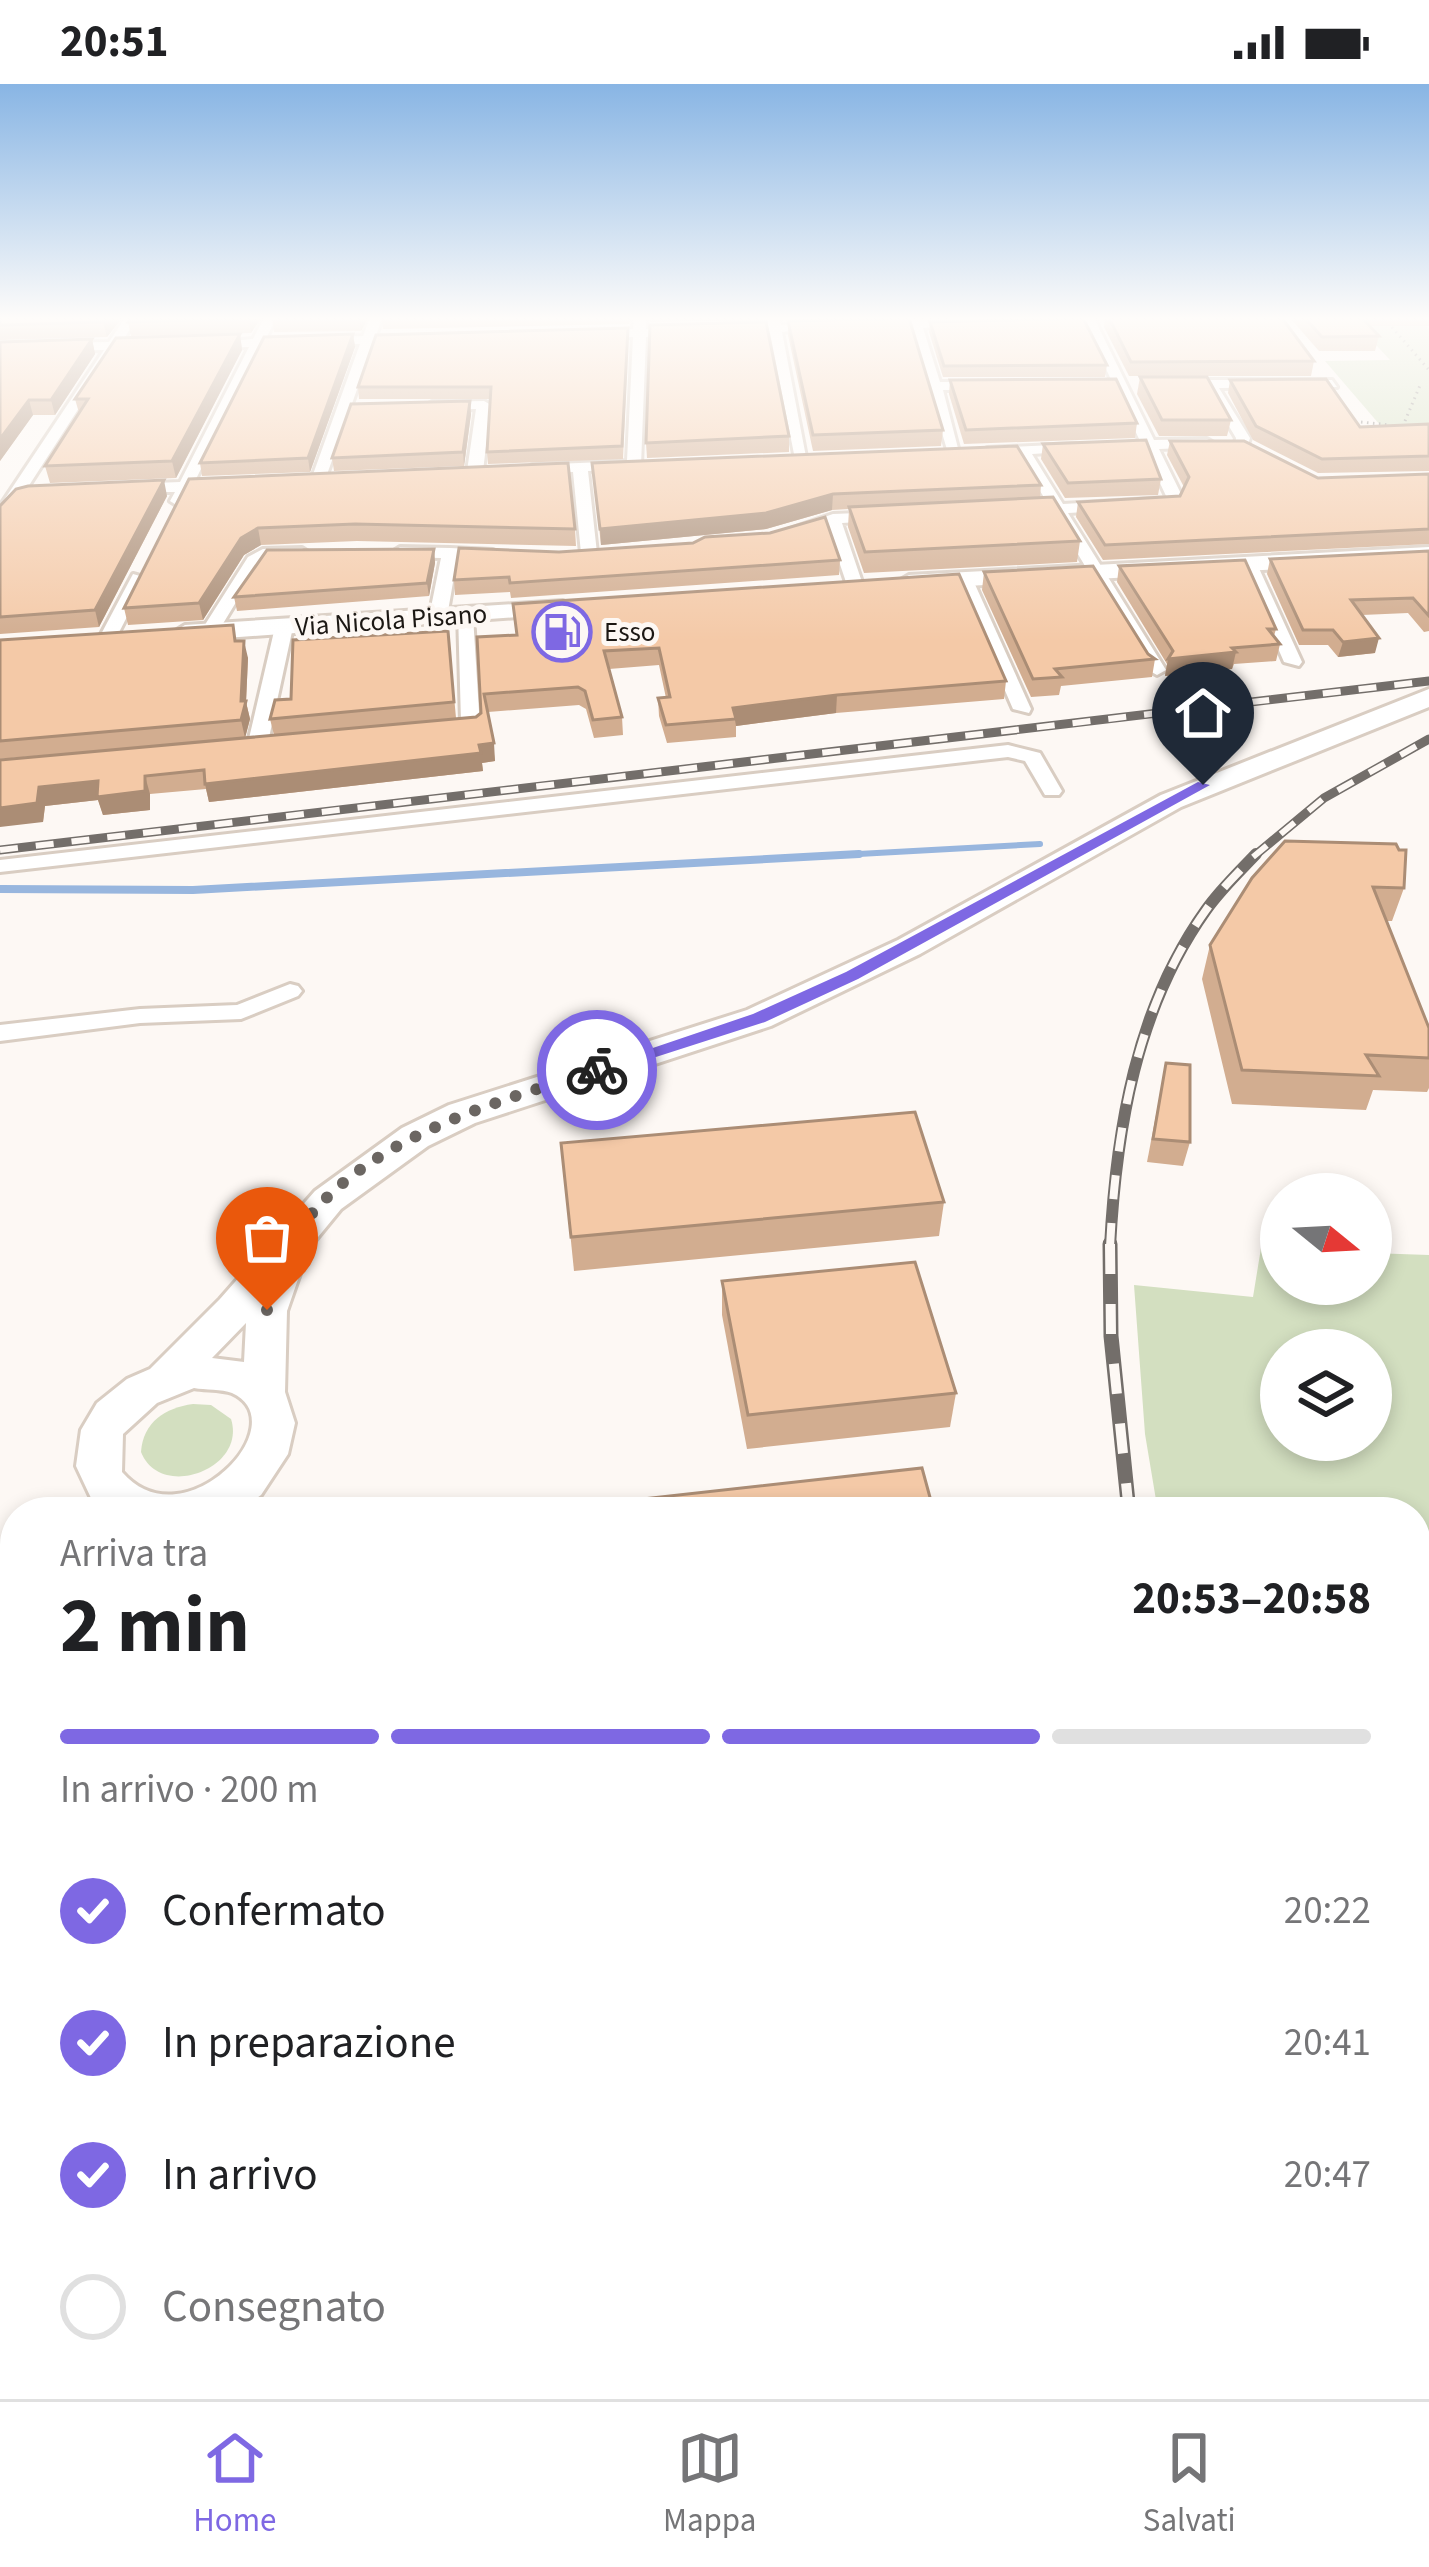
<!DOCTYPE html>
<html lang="it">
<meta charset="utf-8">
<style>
body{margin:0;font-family:"Source Sans 3",sans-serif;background:#f6f6f6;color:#202124;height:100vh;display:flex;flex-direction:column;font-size:45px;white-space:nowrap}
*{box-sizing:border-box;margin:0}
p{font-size:39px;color:#757577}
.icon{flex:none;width:66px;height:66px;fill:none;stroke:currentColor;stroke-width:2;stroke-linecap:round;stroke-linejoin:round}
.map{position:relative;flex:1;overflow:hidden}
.panel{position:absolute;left:0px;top:1413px;width:1431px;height:903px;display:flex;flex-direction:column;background:#fff;border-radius:48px 48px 0 0;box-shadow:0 6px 18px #0003}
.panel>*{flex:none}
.needle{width:78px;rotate:108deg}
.buttons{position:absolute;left:1260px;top:1089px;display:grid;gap:24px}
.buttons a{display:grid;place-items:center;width:132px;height:132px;border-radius:50%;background:#fff;box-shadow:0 6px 18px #0003;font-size:60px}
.pin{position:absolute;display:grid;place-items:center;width:102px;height:102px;color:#fff;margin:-123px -51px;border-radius:50% 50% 50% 0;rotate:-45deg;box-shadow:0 0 12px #0007}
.pin .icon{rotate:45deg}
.courier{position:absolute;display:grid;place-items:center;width:120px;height:120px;margin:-60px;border:9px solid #7e68e3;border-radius:50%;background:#fff;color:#222;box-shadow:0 3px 15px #0007}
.summary em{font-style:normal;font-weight:700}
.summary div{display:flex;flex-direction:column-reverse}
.summary{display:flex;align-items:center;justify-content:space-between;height:204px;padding:0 60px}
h1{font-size:78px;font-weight:700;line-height:90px}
.bar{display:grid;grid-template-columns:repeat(4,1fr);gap:18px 12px;align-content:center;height:144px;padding:0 60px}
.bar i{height:15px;border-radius:9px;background:#e0e0e0}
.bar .on{background:#7e68e3}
.bar p{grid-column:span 4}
ol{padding:0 60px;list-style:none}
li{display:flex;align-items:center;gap:36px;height:132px}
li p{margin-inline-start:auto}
li .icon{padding:12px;border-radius:50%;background:#7e68e3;color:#fff;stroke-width:4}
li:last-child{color:#757577}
li i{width:66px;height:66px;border:6px solid #e0e0e0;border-radius:50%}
.status{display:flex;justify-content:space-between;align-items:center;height:84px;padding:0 60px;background:#fff;direction:ltr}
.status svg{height:33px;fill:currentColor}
.dock{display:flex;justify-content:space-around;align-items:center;height:168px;border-top:3px solid #e0e0e0;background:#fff;font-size:33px;color:#757577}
.dock a{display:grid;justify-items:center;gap:6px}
.dock .on{color:#7e68e3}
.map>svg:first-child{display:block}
.green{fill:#d3dfc0;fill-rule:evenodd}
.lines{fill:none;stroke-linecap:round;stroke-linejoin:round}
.stream-far2{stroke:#98b6de;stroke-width:6}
.stream-far1{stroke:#98b6de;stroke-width:8}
.stream{stroke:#98b6de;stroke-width:14}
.street-casing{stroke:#d9cdc2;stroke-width:6}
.secondary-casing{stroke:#d9cdc2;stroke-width:6}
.path{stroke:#8b8783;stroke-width:3;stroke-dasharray:1.5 4.5;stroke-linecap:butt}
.street{fill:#fff;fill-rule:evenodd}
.secondary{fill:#fff;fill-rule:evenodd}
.rail-far3-casing{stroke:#736e6a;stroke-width:9}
.rail-far2-casing{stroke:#736e6a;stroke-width:12}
.rail-far1-casing{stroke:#736e6a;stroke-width:15}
.rail-casing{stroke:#736e6a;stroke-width:18}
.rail-far3{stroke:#fdf8f4;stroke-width:6;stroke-dasharray:18;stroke-linecap:butt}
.rail-far2{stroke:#fdf8f4;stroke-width:8;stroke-dasharray:24;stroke-linecap:butt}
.rail-far1{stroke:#fdf8f4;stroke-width:10;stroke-dasharray:30;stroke-linecap:butt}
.rail{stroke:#fdf8f4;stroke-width:14;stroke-dasharray:39;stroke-linecap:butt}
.wall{fill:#d2ad90}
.shaded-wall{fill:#ab8d75}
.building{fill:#f4c9a7;stroke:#ab8d75;stroke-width:3}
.route{fill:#7e68e3}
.done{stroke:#6b6662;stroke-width:12;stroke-dasharray:0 21.6}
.labels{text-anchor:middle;stroke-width:10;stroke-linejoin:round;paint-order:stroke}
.far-street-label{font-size:27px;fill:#1c1814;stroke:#fdf8f4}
.far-poi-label{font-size:27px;fill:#1c1814;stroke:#fdf8f4;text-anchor:start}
</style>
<div class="status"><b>20:51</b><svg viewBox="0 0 49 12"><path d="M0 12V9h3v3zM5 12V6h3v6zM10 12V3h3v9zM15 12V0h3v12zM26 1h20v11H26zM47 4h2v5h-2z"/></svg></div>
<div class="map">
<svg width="1429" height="2315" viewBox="0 0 1429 2315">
<rect width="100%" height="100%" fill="#fdf8f4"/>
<g class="green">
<polygon points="1419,235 1429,245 1429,346 1386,348 1325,277 1390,276 1353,236"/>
<path d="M1261 1164 1281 1165V1200H1371V1169L1429 1171V1613L1416 1612V1428H1158L1145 1350 1134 1201 1253 1213ZM1371 1266V1356H1281V1266Z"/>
<path d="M193 1320 211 1321 231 1335C247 1385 160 1417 141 1368 143 1338 165 1324 193 1320Z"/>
</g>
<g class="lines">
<polyline class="stream-far2" points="804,773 1040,760"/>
<polyline class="stream-far1" points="0,805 193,806 859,770"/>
<polyline class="stream" points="0,2074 15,2071"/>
<g class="street-casing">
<g id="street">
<polygon points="125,234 137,234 122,258 150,261 117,265 8,434 0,439 0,422 104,266 0,268 0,260 109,258"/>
<polygon points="264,234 276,234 266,255 363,252 370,234 382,234 376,252 413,255 373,260 324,399 311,396 360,260 262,262 195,397 218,396 226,401 223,404 191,407 178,422 170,417 175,408 125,408 125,402 130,400 180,398 249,263 205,264 198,260 253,255"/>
<polygon points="634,234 646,234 646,245 683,244 689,248 646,253 641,381 634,385 588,387 597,469 589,474 581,469 573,388 532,389 525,385 532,381 627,377 633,253 595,254 589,250 633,245"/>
<polygon points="767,234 779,234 781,241 821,239 827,243 782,248 807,378 795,375 770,249 733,250 727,246 768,241"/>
<polygon points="908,234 970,239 923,244 940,298 986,298 993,302 986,306 943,306 960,372 948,369 911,245 877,246 871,242"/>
<polygon points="1082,234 1094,234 1154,356 1207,355 1214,359 1207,363 1159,365 1184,416 1173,423 1068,429 1166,586 1157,591 1148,586 1053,429 1024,431 1016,426 1048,420 1018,371 987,372 980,368 987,364 1075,360 1080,361 1080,367 1032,370 1063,420 1167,414 1144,365 1113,366 1106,362 1140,357"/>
<polygon points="1332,296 1337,303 1219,304 1250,354 1247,364 1242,365 1235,361 1236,354 1206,304 1167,300 1174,296"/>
<polygon points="484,317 491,321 483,387 475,392 467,387 476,325 432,326 425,322 432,318"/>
<polygon points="884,428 892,433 890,436 842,439 863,501 855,506 847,501 827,442 792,452 784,447 833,430"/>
<polygon points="450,464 493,466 501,471 493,476 457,475 447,533 438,538 429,533 441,474 400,473 392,468 400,463"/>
<polygon points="263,465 302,464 310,469 260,479 216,551 204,551 201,547 248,473"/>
<polygon points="1243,477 1257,480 1302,578 1299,582 1284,578 1241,480"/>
<polygon points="133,490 147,494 114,558 102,558 99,554"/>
<polygon points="959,492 973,496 1031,625 1029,629 1013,625 957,496"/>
<path d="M458 528 473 532 480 643C472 652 449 653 436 650V642L461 638Z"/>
<polygon points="284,538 293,543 267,663 257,669 247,663 275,543"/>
<polygon points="1008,661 1040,669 1062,707 1059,711 1045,711 1025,677 1008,673 0,788 0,776"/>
<polygon points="290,900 298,902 302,907 298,912 241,935 140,939 0,957 0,941 140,925 237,921"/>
</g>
</g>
<g class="secondary-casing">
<g id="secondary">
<polygon points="1429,463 1429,477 909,505 897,498 909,491"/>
<polygon points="563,517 575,524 572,529 185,557 172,549 185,541"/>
<path d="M1429 605V623L1181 723 920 870 771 942 475 1039 428 1062 341 1125 300 1175 303 1181 287 1227 285 1308 295 1339 288 1370 261 1411 237 1428H105L91 1414 76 1382 81 1346 97 1319 127 1295 150 1285 220 1215 315 1107 402 1044 449 1021 747 926 898 856 1161 711ZM246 1239 244 1278 212 1274ZM194 1304C205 1306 222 1305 232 1309 298 1339 184 1460 122 1388L123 1350 157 1319Z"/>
<polygon points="40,2301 104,2301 104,2315 38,2315"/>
</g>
</g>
<g class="path">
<polyline points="1384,234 1429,286"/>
<polyline points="1405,337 1421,299"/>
<polyline points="1361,338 1390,341"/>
</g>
<use href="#street" class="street"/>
<use href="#secondary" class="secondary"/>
<g class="rail-far3-casing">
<g id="rail-far3">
<polyline points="0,766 1429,597"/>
<polyline points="1253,773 1324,714 1429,655"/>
</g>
</g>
<g class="rail-far2-casing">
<path id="rail-far2" d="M1110 1163C1116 1046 1136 924 1206 826 1220 806 1239 788 1256 770"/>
</g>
<g class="rail-far1-casing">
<polyline id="rail-far1" points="1110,1160 1111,1252 1129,1428"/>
</g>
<g class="rail-casing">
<polyline id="rail" points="1255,2301 1258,2315"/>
</g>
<use href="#rail-far3" class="rail-far3"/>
<use href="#rail-far2" class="rail-far2"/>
<use href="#rail-far1" class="rail-far1"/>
<use href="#rail" class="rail"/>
</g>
<g class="wall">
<polygon points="0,234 122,234 107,253 0,256"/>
<polygon points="130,234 261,234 251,249 131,252 128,238"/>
<polygon points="272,234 368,234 361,247 274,248"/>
<polygon points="382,234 632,234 629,240 383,245"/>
<polygon points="650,234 764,234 763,236 650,238"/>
<polygon points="1105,234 1282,234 1314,277 1311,292 1129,292 1104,243"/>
<polygon points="1290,234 1429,234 1429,242 1369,242 1379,252 1375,267 1319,267"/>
<polygon points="788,237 943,346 941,362 813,367 788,251"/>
<polygon points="930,238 1107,281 1105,293 943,293 929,248"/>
<polygon points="240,250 242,266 176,394 50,399 45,382 79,329 75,315"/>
<polygon points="353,250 355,263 310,388 202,392 200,379"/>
<polygon points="92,255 95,270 55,331 33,331 0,377 0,258"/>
<polygon points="628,256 623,375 488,380 487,368 490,315 359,315 358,303"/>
<polygon points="1140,293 1231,336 1227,352 1159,352 1137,310"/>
<polygon points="950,296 1137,339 1135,354 964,360 949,310"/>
<polygon points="1230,296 1360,343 1429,340 1429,387 1318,389 1253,356 1228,309"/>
<polygon points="471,330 464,382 334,387 332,374"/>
<polygon points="789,352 789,368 647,374 646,359"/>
<polygon points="1170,357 1318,394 1429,390 1429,460 1103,476 1076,433 1078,418 1180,412 1184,403 1167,371"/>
<polygon points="1043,360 1161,395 1158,411 1065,414 1041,375"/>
<polygon points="592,379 1041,401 1040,414 1080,457 1077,478 864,489 848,443 849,425 832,426 766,445 601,461"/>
<polygon points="189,395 575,445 576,462 357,457 261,461 244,471 203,536 128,541 124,524"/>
<polygon points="167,412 99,543 0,550 0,422"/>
<polygon points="434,465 435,479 429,512 237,527 234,513"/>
<polygon points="1429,467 1429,547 1424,548 1408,529 1362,531 1375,569 1338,573 1328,561 1299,561 1267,490 1270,475"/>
<polygon points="840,476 839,491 511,514 510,508 455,511 454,496"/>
<polygon points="1119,482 1276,545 1274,552 1280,560 1276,577 1234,580 1232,585 1165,592 1167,580 1117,498"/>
<polygon points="984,488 1148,570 1155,575 1152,593 1061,602 1059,611 1031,613 982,506"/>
<polygon points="448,547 456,634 274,651 270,635 291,615"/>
<polygon points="516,551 1006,597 1004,615 836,629 736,642 736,653 667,659 659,632 658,614 666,614 659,581 609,585 622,633 623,651 594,654 586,625 579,621 488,628 495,677 482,679 483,687 209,718 206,705 150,710 150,726 103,731 98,716 45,722 43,738 0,676 476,633 481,629 477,553"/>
<polygon points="0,556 237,557 248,574 246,618 250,635 245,654 0,675"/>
<polygon points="1252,794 1404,804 1392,837 1387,837 1429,944 1429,1004 1427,1008 1373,1006 1366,1026 1232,1020 1202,895 1210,861"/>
<polygon points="1166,979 1190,1058 1183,1082 1147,1078"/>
<polygon points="561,1059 944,1118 939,1152 574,1187"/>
<polygon points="722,1197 956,1309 950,1343 747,1365 722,1231"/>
</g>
<g class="shaded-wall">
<polygon points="107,234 122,234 107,253 103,238"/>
<polygon points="249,234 261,234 251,249"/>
<polygon points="359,234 368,234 361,247"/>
<polygon points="240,250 242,266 176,394 172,377"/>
<polygon points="353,250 355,263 310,388 308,374"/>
<polygon points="92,255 95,270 55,331 51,316"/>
<polygon points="29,316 33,331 0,377 0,355"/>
<polygon points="470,317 471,330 464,382 463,368"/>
<polygon points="164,396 167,412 99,543 95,526"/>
<polygon points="833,410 832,426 766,445 601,461 600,445"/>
<polygon points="258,444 261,461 244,471 203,536 199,519 241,454"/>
<polygon points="434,465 435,479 429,512 427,499"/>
<polygon points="1379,554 1375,569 1338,573 1343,558"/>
<polygon points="244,557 248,574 246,618 250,635 245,654 241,636"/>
<polygon points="1236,568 1232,585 1165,592 1168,575"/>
<polygon points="837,611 836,629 736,642 733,624"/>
<polygon points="494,659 495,677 482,679 483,687 209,718 205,700"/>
<polygon points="145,692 150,710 150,726 103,731 98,716 45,722 43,738 0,743 0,724 39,703"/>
</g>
<g class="building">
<polygon points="0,234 107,234 103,238 0,241"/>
<polygon points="130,234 249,234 128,238"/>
<polygon points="909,234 943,346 813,351 788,237"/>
<polygon points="1083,234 1107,281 944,282 930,238"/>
<polygon points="1109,234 1282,234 1314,277 1131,278"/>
<polygon points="1305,234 1362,234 1379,252 1322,253"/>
<polygon points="766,238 789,352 646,359 650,241"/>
<polygon points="628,244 622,362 487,368 491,303 358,303 376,251"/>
<polygon points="240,250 172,377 45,382 88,315 75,315 116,254"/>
<polygon points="353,250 308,374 200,379 264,253"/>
<polygon points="92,255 51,316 29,316 0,355 0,258"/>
<polygon points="1140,293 1207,293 1231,336 1162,336"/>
<polygon points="1116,295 1137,339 966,346 950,296"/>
<polygon points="1326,295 1360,343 1429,340 1429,372 1322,375 1256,342 1230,296"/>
<polygon points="470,317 463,368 332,374 351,320"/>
<polygon points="1146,356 1161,395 1068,399 1043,360"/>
<polygon points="1170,357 1244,357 1318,394 1429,390 1429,445 1105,461 1078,418 1180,412 1189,393"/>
<polygon points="1017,362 1041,401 833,410 766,429 600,445 592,379"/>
<polygon points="568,379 575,445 355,440 258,444 241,454 199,519 124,524 189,395"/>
<polygon points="164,396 95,526 0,533 0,422 16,405 28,402"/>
<polygon points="1053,413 1080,457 865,468 849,423"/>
<polygon points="825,433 840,476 510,499 509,493 454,496 459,464 559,468 693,459 705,453 770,449"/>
<polygon points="434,465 427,499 234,513 267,466"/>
<polygon points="1429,467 1429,532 1413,514 1351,516 1379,554 1343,558 1333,546 1303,546 1270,475"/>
<polygon points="1245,476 1276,545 1268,545 1280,560 1232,564 1236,568 1168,575 1173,567 1119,482"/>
<polygon points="1093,482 1148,570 1155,575 1055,585 1062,593 1033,595 984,488"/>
<polygon points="959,490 1006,597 837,611 733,624 736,635 666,641 658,614 670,613 659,564 604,567 622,633 593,636 585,607 578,603 484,610 494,659 479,661 481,669 205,700 204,686 145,692 145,707 97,713 98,697 39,703 37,719 0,724 0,676 476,633 481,629 477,553 517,551 513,520"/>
<polygon points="233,541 235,557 244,557 241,617 246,617 241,636 0,657 0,556"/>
<polygon points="448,547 454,618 270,635 275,616 291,615 293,556"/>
<polygon points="1285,757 1396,760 1399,766 1406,766 1404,804 1373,803 1429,944 1429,974 1366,971 1379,992 1242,986 1210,861 1252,794"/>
<polygon points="1166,979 1190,981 1190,1058 1153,1055"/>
<polygon points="915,1028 944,1118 571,1153 561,1059"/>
<polygon points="915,1178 956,1309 748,1331 722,1197"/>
<polygon points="922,1384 934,1428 598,1428 597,1420"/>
<polygon points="512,2301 512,2315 454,2315 453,2302"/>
</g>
<linearGradient id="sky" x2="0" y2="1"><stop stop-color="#88b5e4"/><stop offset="0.42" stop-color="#fefcfa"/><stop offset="1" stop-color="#fefcfa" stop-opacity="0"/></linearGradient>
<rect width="1429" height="558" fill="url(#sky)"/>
<polygon class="route" points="1198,698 1210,701 858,895 765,938 603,990 588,986 753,930 846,888"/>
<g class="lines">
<path class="done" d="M267 1226C274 1204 280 1176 292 1156 357 1055 491 1020 597 986"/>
</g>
<defs>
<g id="fuel-ring" transform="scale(3)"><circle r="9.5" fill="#fdf8f4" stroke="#7e68e3" stroke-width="1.5"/><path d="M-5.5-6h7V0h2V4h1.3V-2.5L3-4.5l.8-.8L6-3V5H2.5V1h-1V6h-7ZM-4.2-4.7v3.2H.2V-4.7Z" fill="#7e68e3"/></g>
</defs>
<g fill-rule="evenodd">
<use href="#fuel-ring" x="562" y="548"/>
</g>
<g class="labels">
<g class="far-street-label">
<text transform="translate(391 536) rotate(-4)" y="9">Via Nicola Pisano</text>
</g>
<g class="far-poi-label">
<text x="604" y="557">Esso</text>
</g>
</g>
</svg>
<div class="buttons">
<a><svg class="needle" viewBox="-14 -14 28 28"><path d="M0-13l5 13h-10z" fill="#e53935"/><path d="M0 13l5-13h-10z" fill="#757577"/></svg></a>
<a><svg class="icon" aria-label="layers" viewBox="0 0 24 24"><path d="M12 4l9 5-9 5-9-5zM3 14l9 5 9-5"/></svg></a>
</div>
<div class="pin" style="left:267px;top:1226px;background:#ea580c"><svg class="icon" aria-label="bag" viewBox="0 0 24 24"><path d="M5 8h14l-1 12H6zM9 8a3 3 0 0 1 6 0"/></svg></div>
<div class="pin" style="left:1203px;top:701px;background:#1f2937"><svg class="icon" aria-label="home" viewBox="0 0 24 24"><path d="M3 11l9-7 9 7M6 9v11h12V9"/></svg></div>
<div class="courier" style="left:597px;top:986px"><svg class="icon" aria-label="bike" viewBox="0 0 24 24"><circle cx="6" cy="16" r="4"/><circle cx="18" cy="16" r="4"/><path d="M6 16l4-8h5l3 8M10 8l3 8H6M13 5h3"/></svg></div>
<section class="panel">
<div class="summary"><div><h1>2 min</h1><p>Arriva tra</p></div><em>20:53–20:58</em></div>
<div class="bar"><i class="on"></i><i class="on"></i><i class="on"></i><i></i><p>In arrivo · 200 m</p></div>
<ol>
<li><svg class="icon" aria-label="check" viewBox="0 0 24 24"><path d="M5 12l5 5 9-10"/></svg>Confermato<p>20:22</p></li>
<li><svg class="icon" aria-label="check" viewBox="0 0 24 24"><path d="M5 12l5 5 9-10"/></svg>In preparazione<p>20:41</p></li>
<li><svg class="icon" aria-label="check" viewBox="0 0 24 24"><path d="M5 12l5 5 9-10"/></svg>In arrivo<p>20:47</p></li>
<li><i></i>Consegnato</li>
</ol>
</section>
</div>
<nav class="dock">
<a class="on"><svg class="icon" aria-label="home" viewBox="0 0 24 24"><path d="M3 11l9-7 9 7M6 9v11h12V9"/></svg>Home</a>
<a><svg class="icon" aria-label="map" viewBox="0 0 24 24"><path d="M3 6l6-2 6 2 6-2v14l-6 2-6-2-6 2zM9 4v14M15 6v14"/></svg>Mappa</a>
<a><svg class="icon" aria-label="saved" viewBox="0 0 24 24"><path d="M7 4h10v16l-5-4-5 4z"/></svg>Salvati</a>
</nav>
